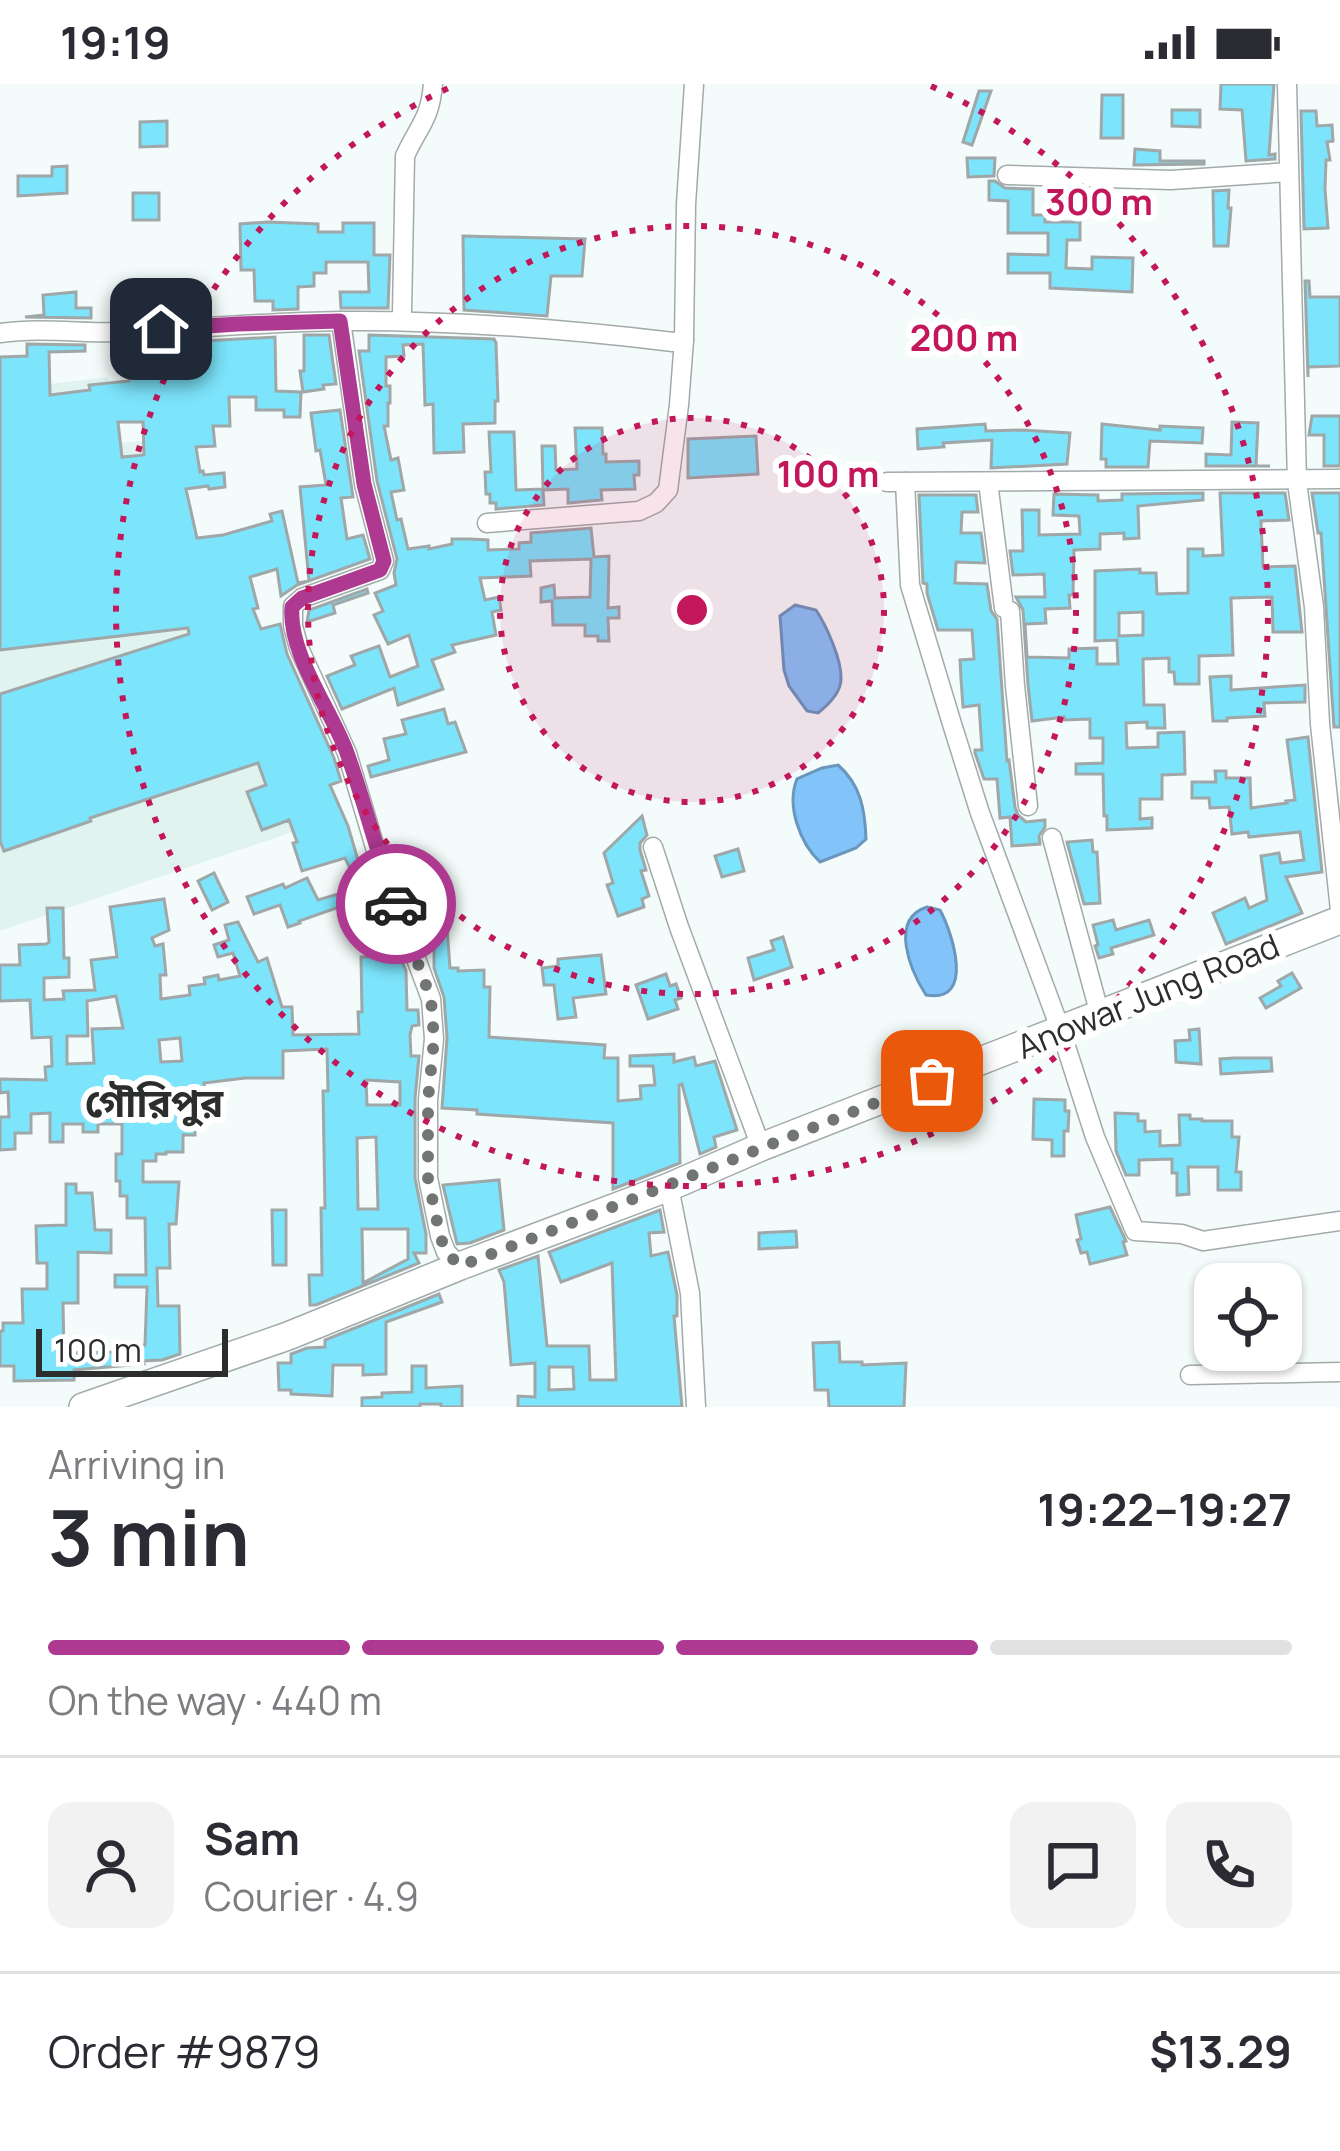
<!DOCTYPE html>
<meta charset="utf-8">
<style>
body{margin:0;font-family:Manrope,"Noto Sans Bengali",sans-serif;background:#f2f2f3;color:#2b2b33;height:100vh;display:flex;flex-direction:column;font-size:45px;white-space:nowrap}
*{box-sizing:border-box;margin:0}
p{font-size:39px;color:#7c7c81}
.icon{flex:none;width:66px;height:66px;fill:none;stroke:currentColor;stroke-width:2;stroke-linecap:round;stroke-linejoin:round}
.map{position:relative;height:1323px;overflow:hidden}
.sheet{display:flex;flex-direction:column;background:#fff;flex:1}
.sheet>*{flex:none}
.tools{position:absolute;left:1194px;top:1179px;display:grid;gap:24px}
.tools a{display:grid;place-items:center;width:108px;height:108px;border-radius:24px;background:#fff;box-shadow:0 3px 9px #0004;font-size:60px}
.scale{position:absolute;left:36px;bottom:30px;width:192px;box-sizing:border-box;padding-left:12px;border:6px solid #2b2e2d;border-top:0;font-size:33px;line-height:42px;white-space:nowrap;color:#2b2e2d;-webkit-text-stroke:9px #fff;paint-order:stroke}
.pin{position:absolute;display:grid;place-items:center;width:102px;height:102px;color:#fff;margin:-51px;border-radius:24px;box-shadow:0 6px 18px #0006}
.courier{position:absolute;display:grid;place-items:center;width:120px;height:120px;margin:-60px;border:9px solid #ad3991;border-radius:50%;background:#fff;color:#222;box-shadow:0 3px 15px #0007}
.overview em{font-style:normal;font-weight:700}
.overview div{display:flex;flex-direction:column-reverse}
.overview{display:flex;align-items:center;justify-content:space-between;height:204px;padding:0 48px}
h1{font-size:78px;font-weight:700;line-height:90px}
.bar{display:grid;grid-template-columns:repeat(4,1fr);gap:18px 12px;align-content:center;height:144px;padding:0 48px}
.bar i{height:15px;border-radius:9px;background:#e1e1e2}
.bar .on{background:#ad3991}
.bar p{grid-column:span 4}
.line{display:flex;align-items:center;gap:30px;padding:0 48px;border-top:3px solid #e1e1e2}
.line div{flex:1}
.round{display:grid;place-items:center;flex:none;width:126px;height:126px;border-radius:24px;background:#f2f2f3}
.status{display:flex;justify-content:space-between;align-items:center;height:84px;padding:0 60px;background:#fff;direction:ltr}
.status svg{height:33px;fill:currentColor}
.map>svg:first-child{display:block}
.built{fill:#e0f3ef}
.water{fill:#82c3f9;stroke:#6896bc;stroke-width:3}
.building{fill:#7ce4fb;stroke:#9fa7a9;stroke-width:3;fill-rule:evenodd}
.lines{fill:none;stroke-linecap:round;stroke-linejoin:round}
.minor-casing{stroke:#a3abaa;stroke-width:21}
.highway-casing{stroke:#a3abaa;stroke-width:30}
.minor{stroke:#fff;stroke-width:18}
.highway{stroke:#fff;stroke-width:27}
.done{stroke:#717675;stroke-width:12;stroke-dasharray:0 21.6}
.route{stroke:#ad3991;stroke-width:15}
.ring{fill:none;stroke:#c2185b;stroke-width:6;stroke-dasharray:6 12}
.labels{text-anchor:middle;stroke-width:12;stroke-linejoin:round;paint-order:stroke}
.street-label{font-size:33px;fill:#2b2e2d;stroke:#fff}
.quarter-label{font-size:39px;font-weight:bold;fill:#2b2e2d;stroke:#fff}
.centre{fill:#c2185b;stroke:#fff;stroke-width:6}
.ring-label{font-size:36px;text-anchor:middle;font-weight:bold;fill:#c2185b;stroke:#fff;stroke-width:12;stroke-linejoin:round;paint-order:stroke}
</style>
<div class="status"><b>19:19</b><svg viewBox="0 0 49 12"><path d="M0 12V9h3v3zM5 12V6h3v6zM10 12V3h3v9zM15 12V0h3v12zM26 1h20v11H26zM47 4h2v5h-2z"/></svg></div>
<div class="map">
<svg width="1340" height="1323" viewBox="0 0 1340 1323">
<rect width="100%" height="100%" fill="#f3fcfa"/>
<polygon class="built" points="108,293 117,359 167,355 213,540 255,529 325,737 0,847 0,306"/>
<g class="water">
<path d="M795 521 816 526C826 541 842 576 841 595 841 609 828 621 818 629L807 627 789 602 784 586 780 532Z"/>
<path d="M838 681C861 701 865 726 866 755L856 764 820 778C800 759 786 722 797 695L822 684Z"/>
<path d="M927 823 940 826C952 848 976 920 926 911 910 886 889 835 927 823Z"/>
</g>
<g class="building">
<polygon points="1221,0 1274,0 1269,71 1275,70 1275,75 1246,77 1242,26 1220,25"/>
<polygon points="979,7 991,7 972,61 963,58"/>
<polygon points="1102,11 1123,11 1123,54 1101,54"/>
<polygon points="1172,26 1200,26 1200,43 1172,42"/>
<polygon points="1301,27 1316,27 1317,42 1332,41 1333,57 1327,58 1330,76 1326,76 1325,105 1328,144 1304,145"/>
<polygon points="167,37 167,62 140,63 140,38"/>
<polygon points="1135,65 1160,67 1160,77 1204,77 1204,80 1134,81"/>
<polygon points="967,74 995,74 994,92 968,93"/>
<polygon points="67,82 67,109 18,112 18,92 52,92 52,83"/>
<polygon points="989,97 995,97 1005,104 1033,105 1033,131 1045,131 1045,138 1080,138 1080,156 1067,156 1066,184 1092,185 1092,173 1133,174 1132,208 1050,204 1050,189 1008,189 1008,170 1048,171 1048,149 1008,149 1008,117 989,116"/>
<polygon points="1229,106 1228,124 1231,124 1228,162 1214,162 1213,107"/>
<rect x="133" y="109" width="26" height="27"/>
<polygon points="268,138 318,140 318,148 343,148 343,139 374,139 374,171 390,171 388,224 341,224 340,208 369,208 368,178 326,178 326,189 314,189 314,202 298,203 298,225 273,226 273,217 255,217 254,186 241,186 240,140"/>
<polygon points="463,152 585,155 582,192 551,192 547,232 464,226"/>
<polygon points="1305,197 1309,197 1310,213 1340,213 1340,282 1308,283 1308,293"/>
<polygon points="76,208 76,224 91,224 91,234 25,233 44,231 43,211"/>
<polygon points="304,251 329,251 336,300 323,301 324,305 303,308 300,287 304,287"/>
<polygon points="369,251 494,255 496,259 498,317 495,317 495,339 463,340 464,368 434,369 433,320 425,321 423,260 403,261 404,272 386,273 386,302 390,302 390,319 388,319 388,342 384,342 391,376 398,374 404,406 391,408 397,436 401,435 408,465 429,462 429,465 452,460 452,455 469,455 488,456 488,466 519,465 519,459 531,458 531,449 591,444 594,473 609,472 608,524 619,523 619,534 608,534 609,557 598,557 598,552 585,552 585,541 553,541 552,517 541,518 541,504 554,501 555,514 590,513 591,475 530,477 531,492 480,494 485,516 499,513 501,526 492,528 496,551 452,561 455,568 432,576 443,605 398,621 394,604 342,625 327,592 355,581 351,572 379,562 390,593 418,582 409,551 388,560 374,531 383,527 375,509 396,501 394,489 397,475 377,397 359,267 369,267"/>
<path d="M275 253 276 307 301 308 300 333H284V326H256V313H229L230 342H213L215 362 196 363 200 388 203 387 204 391 224 389 225 403 209 405 208 402 186 405 197 454 223 451 272 437 270 430 282 427 298 499 309 497 300 403 326 401 320 366 316 367 311 329 340 326 353 413 341 414 347 455 363 451 370 475 297 501 281 512 277 485 250 493 258 524 253 525 261 545 280 540 287 570 334 674 341 697 330 701 348 742 360 783 363 781 369 796 358 801 345 774 302 787 293 759 297 758 289 736 262 746 247 708 266 701 258 679 90 734 91 737 4 767 0 757V610L189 550 188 544 0 566V273L27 272V260L85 261V267L49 268 50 311 90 306 89 301 129 297 128 274H133L132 261ZM118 338H143L144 371 122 373Z"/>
<polygon points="1312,332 1340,332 1340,382 1324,382 1324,351 1309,351"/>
<polygon points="1232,338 1258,339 1256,382 1270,382 1206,382 1206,370 1231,371"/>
<polygon points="985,340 986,347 1022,346 1070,349 1067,380 991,384 992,356 943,359 944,363 918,365 917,345"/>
<polygon points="1102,340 1160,346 1160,342 1203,344 1202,359 1150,357 1148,383 1106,383 1106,375 1101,375"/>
<polygon points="575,344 602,344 603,370 606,370 606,378 639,377 639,391 634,391 635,405 601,406 602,416 568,419 568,405 543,406 544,421 496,425 496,419 490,419 490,410 486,410 485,388 491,388 489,348 514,348 516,406 543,405 542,362 555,362 556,386 577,385"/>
<polygon points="756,352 758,390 688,394 688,355"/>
<path d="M1203 409V416L1138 422 1139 454 1124 455V449L1100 450V465L1074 466 1073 511H1069L1070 524 1045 525 1046 539 1025 540 1027 573 1069 574V565L1097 564V580H1118L1117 556 1095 557V487L1140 485V489H1156L1157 510 1188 509V465H1203V472L1223 471 1220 409H1285L1289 436 1261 437 1263 483 1295 482 1302 548H1273L1272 513 1231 514 1233 571 1199 572V600H1175L1174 588H1169V574L1143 575 1144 621H1164L1165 644H1147V638L1126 639 1127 664 1158 663V649L1184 648 1185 690 1162 691V715H1140V735L1152 734V744L1107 746V732H1104L1103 690H1076V680L1103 679V654H1090V635L1064 636V633L1032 637 1028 601 1023 526 1016 513H1045L1044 490 1013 491 1010 467H1023L1022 426H1039V451L1080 450 1079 432 1053 431 1054 410 1098 411V417L1122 416V410ZM1143 528V551L1119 552V529Z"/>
<polygon points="1312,409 1340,409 1340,643 1334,643 1321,449 1318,449"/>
<polygon points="919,411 976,411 978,428 962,428 961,449 981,449 985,479 956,478 955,499 987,500 991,527 997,535 1007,677 1009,676 1015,723 1018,731 1026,738 1045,736 1045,743 1039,752 1040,760 1012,762 1010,733 1000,734 997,695 984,695 975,669 975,666 982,666 979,621 963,623 961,595 960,576 974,575 972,546 938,546 927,509 927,500 923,499"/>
<polygon points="367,505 368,509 333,521 335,529 307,538 309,526"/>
<polygon points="1231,592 1231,606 1305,601 1305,618 1264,619 1265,632 1227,634 1227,637 1213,637 1210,593"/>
<polygon points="444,625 448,640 455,638 466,668 371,693 368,682 389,676 384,655 406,650 402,636"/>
<polygon points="1308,653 1322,788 1286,793 1302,829 1226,860 1213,829 1245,814 1249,824 1267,816 1261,772 1279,769 1281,779 1304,776 1300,748 1249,753 1248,748 1232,750 1229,723 1210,724 1209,714 1192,714 1192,698 1216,698 1215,687 1226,687 1226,694 1250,694 1251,724 1287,719 1286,717 1295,716 1287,656"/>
<polygon points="642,732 647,751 640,759 640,766 646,786 641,787 649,812 642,815 644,823 618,832 607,801 613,799 604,769"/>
<polygon points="1092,756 1093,768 1097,768 1100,819 1084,820 1067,758"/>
<polygon points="738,765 744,787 722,793 715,772"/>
<polygon points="214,789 228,818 212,826 198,797"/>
<polygon points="307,794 318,816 358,804 362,815 299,837 300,839 288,843 280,821 254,830 247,813 283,800 285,804"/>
<path d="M164 815 169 846 152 854 155 862 163 860 166 891H160L161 915 190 911 189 902 205 900 204 894 218 891 219 896 240 892 233 869 218 873 214 861 229 856 225 841 238 838 258 878 267 874 282 923H292L293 951 359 950 358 928H362L361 873 400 872 406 887 407 926H418L419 941 412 942 410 951 411 972H419L415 1015V1094L426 1150V1169H414L419 1179 316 1221H310L309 1191H322L321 1124H325L323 1007H328L327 965 283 967V994H245L204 999 207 1027H204V1035H195V1051H183V1068H166V1070H156V1077H143V1098H179L176 1140H169L170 1184H157L158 1222H179L180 1270 162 1276 143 1277 144 1280 74 1286V1296L14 1297V1282H0V1247H3V1239H23L22 1205H47V1179H37L36 1142 66 1141V1100H76V1109H92L95 1146H111V1169L78 1168V1219H63L64 1269 117 1268V1262L145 1261 147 1203H115V1191H146L145 1134H127V1112H120V1097H116V1070H122V1040H98V1048H83V1040H63V1058H50V1029L31 1030V1049H15V1065L0 1066V1033H9L8 1008 0 1009V995L46 996 45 983 52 982 51 953 32 954 30 916 0 917V881H20L19 861 46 860 49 858 47 824H63L64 874H69V893L44 894V916L64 915 63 907 95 906 91 876 117 873 110 823ZM116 912 123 944 92 945 94 979 67 980V952H88L87 917ZM180 954 182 977 161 978 159 956ZM366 996 400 998V1021H367ZM376 1053 378 1125H358L357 1054ZM362 1145H408V1175L363 1199Z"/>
<polygon points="445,817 450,884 458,884 458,887 484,886 484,903 490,903 489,953 605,961 604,974 618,974 618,1017 641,1015 640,1002 655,1001 653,982 630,982 630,972 674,970 674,978 694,973 696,982 715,977 737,1046 714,1053 716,1063 700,1070 682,1000 679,1001 680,1079 613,1105 613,1039 477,1030 477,1026 442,1024 447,954 444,913 434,884 434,857 436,856 432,830 415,835 411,823"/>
<polygon points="1113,836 1116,846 1149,836 1154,851 1111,864 1113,870 1099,874 1095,862 1098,861 1093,841"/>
<polygon points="783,853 792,883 754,896 748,874 774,866 771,857"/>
<polygon points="601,871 606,910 573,914 576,933 558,935 554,901 544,901 542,884 558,882 558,875"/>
<polygon points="1292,889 1301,904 1266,924 1260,914 1281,902 1278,897"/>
<polygon points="666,890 670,902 676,900 681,914 675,916 678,925 648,935 636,901"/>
<polygon points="1199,945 1201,980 1176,978 1175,957 1190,956 1189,946"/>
<polygon points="1234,974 1271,974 1272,987 1221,990 1220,975"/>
<polygon points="1034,1015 1065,1016 1065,1027 1069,1027 1068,1047 1064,1047 1064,1072 1052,1072 1052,1056 1033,1055"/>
<polygon points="1115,1029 1138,1030 1138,1037 1145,1037 1145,1048 1160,1047 1160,1062 1180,1061 1179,1031 1190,1031 1190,1035 1202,1035 1202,1037 1232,1037 1232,1053 1239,1053 1236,1088 1241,1088 1241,1106 1218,1106 1218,1083 1188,1083 1189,1110 1177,1111 1177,1089 1172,1089 1172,1075 1139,1076 1139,1091 1126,1091 1116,1067"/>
<polygon points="499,1096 504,1146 470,1159 457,1160 443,1101"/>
<polygon points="1110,1123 1126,1157 1123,1158 1127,1171 1090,1180 1087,1168 1081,1169 1077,1156 1081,1155 1076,1131"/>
<polygon points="272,1126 286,1126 286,1181 273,1181"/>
<path d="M660 1126 664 1148 649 1149 651 1172 668 1168 677 1211V1232H674L682 1323H518V1312L535 1313V1279L511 1281 504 1198 499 1186 538 1172 547 1262H589L590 1296H616L612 1179 561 1198 549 1168ZM549 1283H573L574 1305 549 1306Z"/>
<polygon points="796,1147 797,1163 759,1165 759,1149"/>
<polygon points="439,1210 442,1218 386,1238 386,1290 363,1291 363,1281 333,1281 332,1312 291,1310 291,1306 279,1306 278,1279 291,1279 291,1270 307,1264 325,1263 325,1256"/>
<polygon points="839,1258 840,1278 862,1278 862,1281 906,1279 904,1323 829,1323 828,1306 815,1306 813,1259"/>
<polygon points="412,1282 426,1282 426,1304 462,1302 462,1323 441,1323 441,1320 420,1320 420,1323 362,1323 362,1314 382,1313 382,1309 412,1308"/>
</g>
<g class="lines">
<g class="minor-casing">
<g id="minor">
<polyline points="1287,0 1297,398 1314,523 1320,640 1340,826"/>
<polyline points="1007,91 1171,96 1289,88"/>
<path d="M402 229 405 72C419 41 430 36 433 0"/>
<polyline points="341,237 364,400 384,477 380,486 302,514 293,522 293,542 299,564 347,669 377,770 431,915 434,955 428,1016 428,1094 440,1152 446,1168 460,1182"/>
<path d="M0 249C43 243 86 250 129 248 200 244 270 238 341 237 452 236 564 245 673 258L684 256"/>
<polyline points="887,398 1340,395"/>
<polyline points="905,398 910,501 952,640 980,729 1061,947 1095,1053 1135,1147 1182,1150 1203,1157 1340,1137"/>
<polyline points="988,398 1004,524 1010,527 1015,602 1028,722"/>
<polyline points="487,439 639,427 656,419 668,406 679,321 684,256 686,120 694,0"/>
<polyline points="1052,754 1100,931"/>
<polyline points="653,763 679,843 761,1063"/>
<polyline points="669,1103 690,1209 696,1323"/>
<polyline points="1190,1291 1340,1288"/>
</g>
</g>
<g class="highway-casing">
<polyline id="highway" points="83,1323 288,1252 460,1182 669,1103 761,1063 1340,836"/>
</g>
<use href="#minor" class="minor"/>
<use href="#highway" class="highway"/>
</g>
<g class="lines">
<path class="done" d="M396 820 431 915 434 955 428 1016V1094L440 1152 446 1168 460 1182C618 1122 775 1058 932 997"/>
<path class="route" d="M161 245 238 240 340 237 364 400 384 477 380 486 302 514 292 523C288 570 331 625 347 669 365 719 377 770 396 820"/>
</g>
<circle cx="692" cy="526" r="192" fill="#c2185b" fill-opacity=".12"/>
<g class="ring">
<circle cx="692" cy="526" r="192"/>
<circle cx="692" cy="526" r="384"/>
<path d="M931 2A576 576 0 1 1 453 2"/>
</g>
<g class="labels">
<g class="street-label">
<text transform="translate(1148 912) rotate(-22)" y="12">Anowar Jung Road</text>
</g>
<g class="quarter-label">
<text x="154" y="1033">গৌরিপুর</text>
</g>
</g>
<circle cx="692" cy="526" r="18" class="centre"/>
<g class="ring-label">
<text x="1099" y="131">300 m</text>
<text x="964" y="267">200 m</text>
<text x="828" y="403">100 m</text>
</g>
</svg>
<div class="tools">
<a><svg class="icon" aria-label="locate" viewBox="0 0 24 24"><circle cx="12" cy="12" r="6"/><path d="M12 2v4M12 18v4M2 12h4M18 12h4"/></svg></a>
</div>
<div class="scale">100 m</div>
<div class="pin" style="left:932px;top:997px;background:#ea580c"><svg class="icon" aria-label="bag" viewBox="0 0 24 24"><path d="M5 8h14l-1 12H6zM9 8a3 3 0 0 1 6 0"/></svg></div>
<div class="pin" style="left:161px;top:245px;background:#1f2937"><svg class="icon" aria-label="home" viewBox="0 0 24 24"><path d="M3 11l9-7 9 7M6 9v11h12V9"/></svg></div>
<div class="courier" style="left:396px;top:820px"><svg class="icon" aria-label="car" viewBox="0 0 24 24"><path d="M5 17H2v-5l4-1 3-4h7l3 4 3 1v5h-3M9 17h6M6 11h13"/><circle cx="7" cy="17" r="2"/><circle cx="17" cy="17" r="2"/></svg></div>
</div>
<section class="sheet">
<div class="overview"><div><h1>3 min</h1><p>Arriving in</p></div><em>19:22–19:27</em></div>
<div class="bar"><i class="on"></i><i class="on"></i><i class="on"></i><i></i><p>On the way · 440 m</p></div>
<div class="line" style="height:216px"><a class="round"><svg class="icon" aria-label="person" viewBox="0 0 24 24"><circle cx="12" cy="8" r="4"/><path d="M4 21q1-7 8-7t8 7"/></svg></a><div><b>Sam</b><p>Courier · 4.9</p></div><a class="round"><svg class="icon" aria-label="chat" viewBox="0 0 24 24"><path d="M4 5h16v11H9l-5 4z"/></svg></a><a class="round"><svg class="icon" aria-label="phone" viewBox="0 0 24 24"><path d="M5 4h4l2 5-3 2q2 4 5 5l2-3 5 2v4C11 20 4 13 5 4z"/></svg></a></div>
<div class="line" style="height:156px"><div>Order #9879</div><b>$13.29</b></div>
</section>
